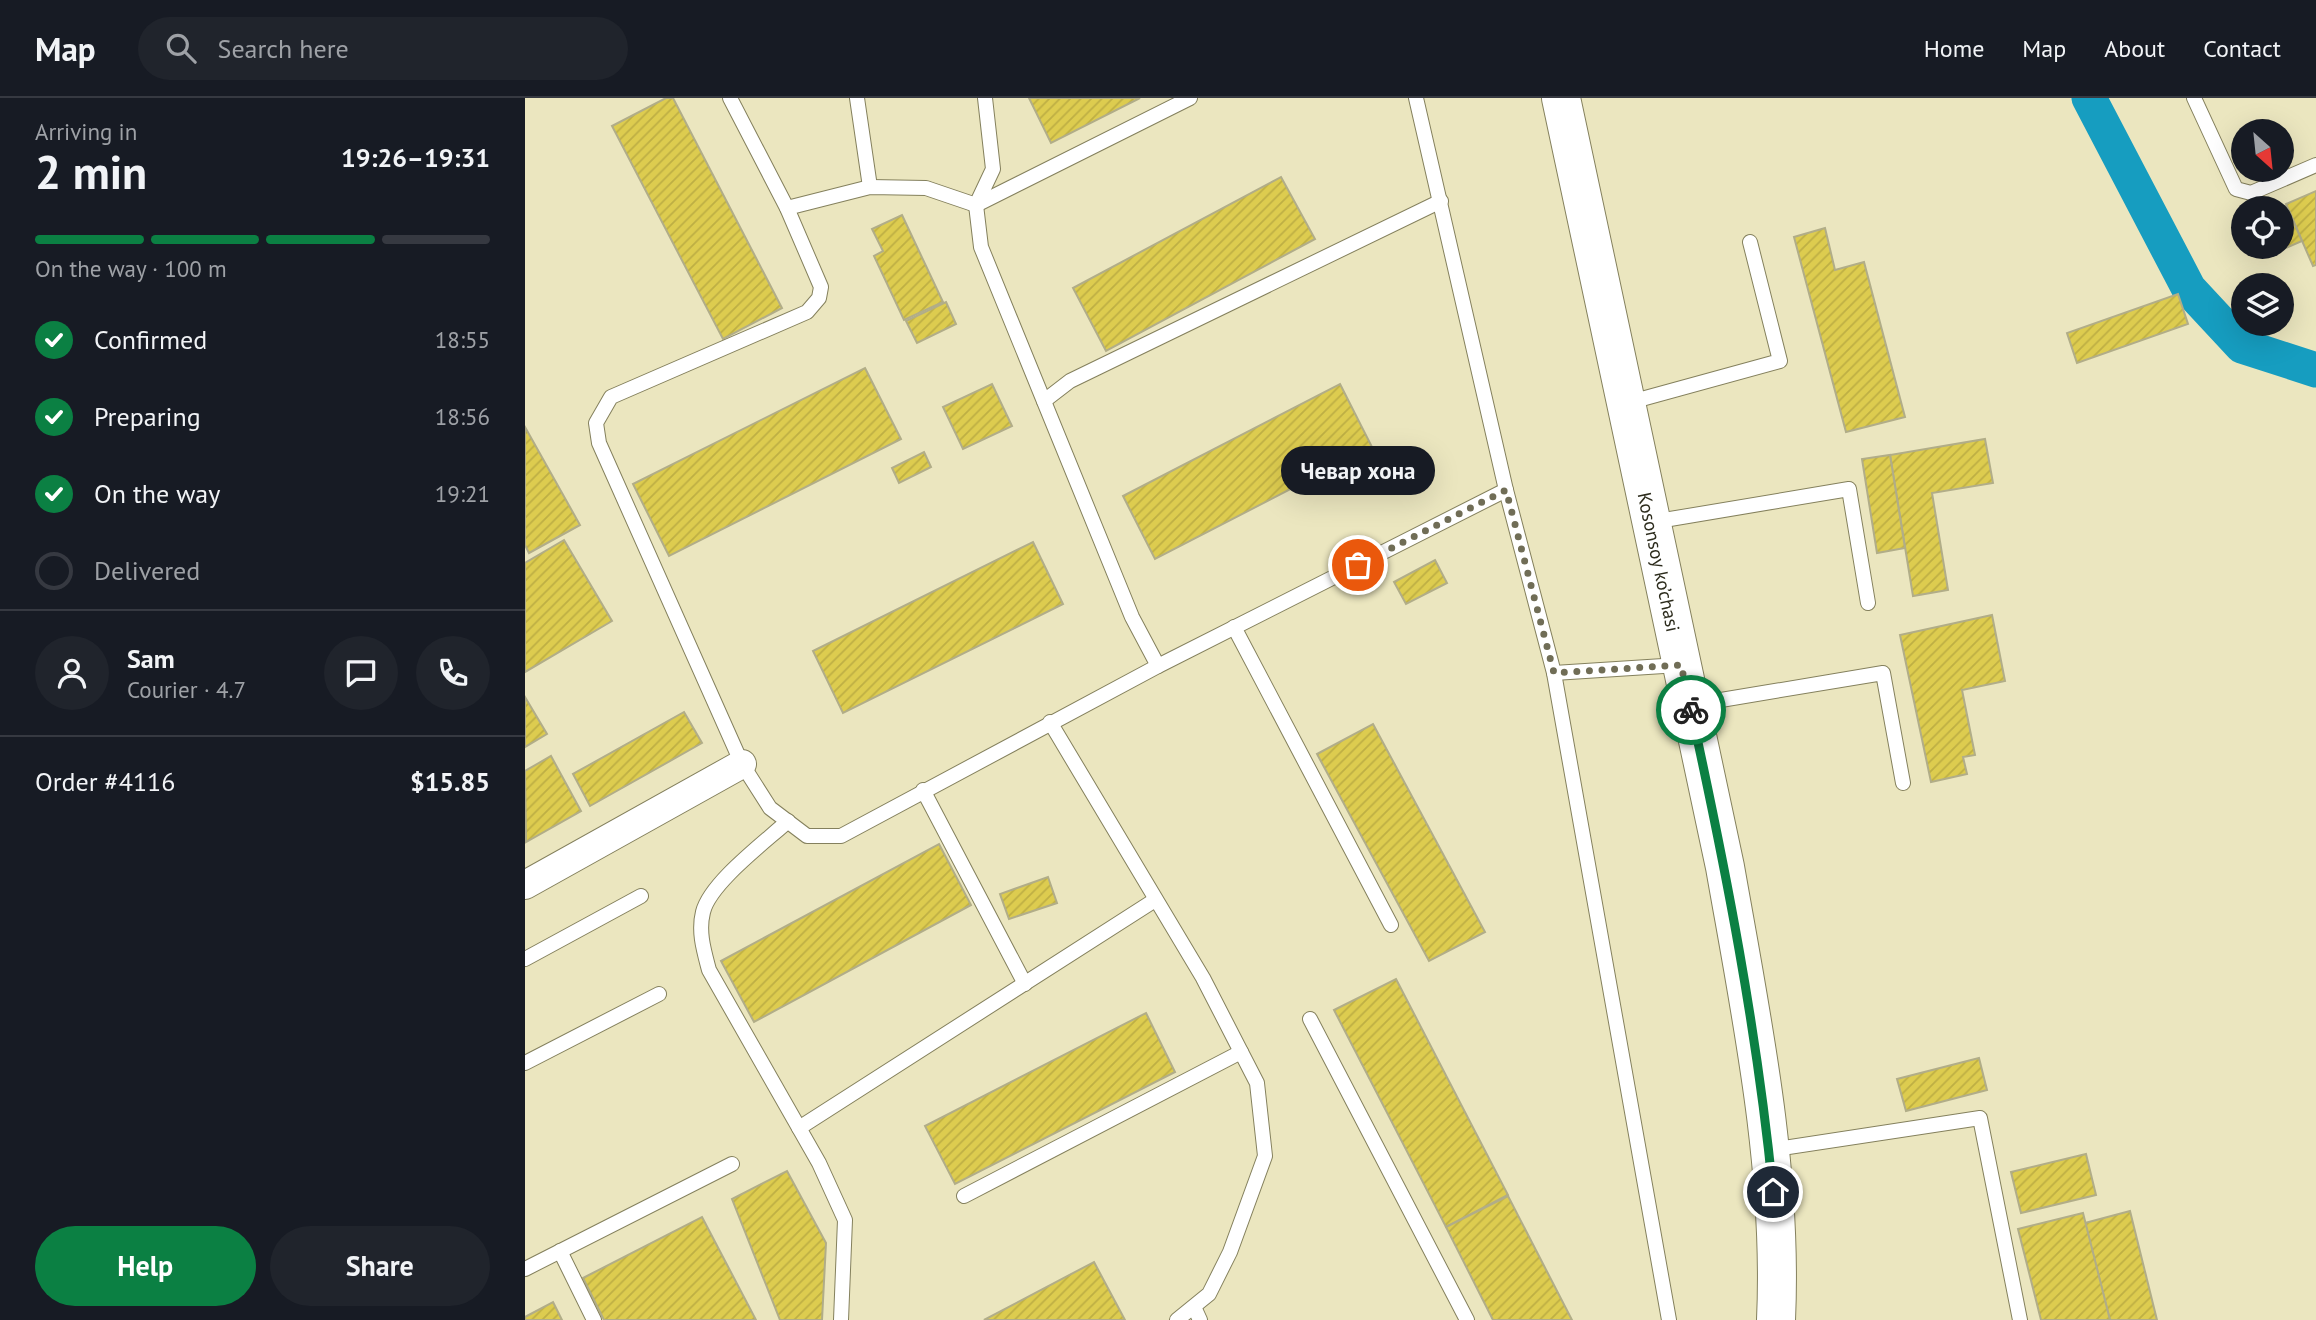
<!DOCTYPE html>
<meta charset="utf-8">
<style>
body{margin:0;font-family:"PT Sans",sans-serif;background:#20242c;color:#f1f3f6;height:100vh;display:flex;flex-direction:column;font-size:26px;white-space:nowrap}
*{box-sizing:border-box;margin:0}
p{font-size:23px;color:#9ea1a6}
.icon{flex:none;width:38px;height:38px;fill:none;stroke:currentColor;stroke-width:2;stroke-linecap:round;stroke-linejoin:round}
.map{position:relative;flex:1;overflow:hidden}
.details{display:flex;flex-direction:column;background:#171b24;width:525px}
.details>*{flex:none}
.needle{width:46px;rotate:153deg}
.fabs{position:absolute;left:1706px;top:21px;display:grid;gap:14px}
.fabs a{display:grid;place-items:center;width:63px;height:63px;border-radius:50%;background:#171b24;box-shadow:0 7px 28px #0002;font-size:35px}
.pin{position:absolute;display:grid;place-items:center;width:60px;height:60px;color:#fff;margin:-30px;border:4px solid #fff;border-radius:50%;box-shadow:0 2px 7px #0007}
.courier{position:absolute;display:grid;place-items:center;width:70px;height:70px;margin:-35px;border:5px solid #0b8043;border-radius:50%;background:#fff;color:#222;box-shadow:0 2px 9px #0007}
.bubble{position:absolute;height:49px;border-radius:24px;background:#171b24;box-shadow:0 7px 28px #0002;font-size:23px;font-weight:700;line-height:49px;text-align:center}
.summary em{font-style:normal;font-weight:700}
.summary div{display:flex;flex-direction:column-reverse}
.summary{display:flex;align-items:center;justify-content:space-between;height:119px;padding:0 35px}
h1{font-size:46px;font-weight:700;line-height:52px}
.bar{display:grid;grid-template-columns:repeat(4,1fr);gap:10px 7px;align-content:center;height:84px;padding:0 35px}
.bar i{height:9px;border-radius:5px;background:#363941}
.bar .selected{background:#0b8043}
.bar p{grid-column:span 4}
.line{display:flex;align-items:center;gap:18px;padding:0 35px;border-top:2px solid #363941}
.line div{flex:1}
.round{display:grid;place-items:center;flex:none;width:74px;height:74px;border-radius:37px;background:#20242c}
ol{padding:0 35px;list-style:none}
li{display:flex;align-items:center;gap:21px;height:77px}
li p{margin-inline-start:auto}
li .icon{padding:7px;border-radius:50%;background:#0b8043;color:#fff;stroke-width:4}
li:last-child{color:#9ea1a6}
li i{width:38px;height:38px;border:4px solid #363941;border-radius:50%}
.primary-button{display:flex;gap:14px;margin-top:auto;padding:14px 35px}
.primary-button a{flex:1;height:80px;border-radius:42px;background:#0b8043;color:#fff;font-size:28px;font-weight:700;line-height:80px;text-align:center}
.primary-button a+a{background:#20242c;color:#f1f3f6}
header{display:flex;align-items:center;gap:42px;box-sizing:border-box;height:98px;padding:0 35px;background:#171b24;border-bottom:2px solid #363941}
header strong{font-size:33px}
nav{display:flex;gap:38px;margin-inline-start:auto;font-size:24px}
.search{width:490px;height:63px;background:#20242c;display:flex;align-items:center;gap:18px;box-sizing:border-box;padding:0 24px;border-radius:38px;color:#9ea1a6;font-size:26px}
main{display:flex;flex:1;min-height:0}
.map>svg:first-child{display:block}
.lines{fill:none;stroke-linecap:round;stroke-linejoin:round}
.canal{stroke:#169dc0;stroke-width:35}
.building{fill:url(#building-hatch);stroke:#b1ad88;stroke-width:2}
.lane-casing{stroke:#84805d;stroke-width:16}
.street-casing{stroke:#84805d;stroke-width:30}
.secondary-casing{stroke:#84805d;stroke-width:40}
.lane{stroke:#fff;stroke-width:14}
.street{stroke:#fff;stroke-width:28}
.secondary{stroke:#fff;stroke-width:38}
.done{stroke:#706d56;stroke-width:7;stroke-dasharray:0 12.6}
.route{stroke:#0b8043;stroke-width:9}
.labels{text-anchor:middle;stroke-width:6;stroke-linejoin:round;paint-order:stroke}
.street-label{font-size:19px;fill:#2d2c1d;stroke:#fff}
</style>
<header>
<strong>Map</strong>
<div class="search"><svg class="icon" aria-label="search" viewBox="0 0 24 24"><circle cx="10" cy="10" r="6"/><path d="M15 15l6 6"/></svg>Search here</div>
<nav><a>Home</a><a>Map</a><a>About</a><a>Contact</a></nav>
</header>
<main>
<section class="details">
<div class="summary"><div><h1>2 min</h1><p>Arriving in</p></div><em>19:26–19:31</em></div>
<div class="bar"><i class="selected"></i><i class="selected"></i><i class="selected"></i><i></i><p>On the way · 100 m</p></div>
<ol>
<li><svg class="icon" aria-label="check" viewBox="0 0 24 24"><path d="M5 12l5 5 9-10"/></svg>Confirmed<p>18:55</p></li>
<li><svg class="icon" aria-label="check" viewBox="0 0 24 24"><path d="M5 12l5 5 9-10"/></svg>Preparing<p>18:56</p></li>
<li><svg class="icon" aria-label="check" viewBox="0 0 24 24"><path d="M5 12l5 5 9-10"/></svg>On the way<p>19:21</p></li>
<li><i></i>Delivered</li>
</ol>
<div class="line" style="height:126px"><a class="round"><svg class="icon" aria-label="person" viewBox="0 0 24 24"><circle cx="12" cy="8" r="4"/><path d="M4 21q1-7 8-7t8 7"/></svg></a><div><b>Sam</b><p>Courier · 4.7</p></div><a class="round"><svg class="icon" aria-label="chat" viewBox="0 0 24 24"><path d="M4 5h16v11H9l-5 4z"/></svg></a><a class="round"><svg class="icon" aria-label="phone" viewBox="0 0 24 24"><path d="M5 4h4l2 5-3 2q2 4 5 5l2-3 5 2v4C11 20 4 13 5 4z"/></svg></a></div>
<div class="line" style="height:91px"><div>Order #4116</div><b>$15.85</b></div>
<div class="primary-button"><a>Help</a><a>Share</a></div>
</section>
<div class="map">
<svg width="1791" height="1222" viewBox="0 0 1791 1222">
<defs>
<pattern id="building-hatch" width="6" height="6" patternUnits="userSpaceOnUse" patternTransform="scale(1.75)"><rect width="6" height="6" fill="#ddcc4f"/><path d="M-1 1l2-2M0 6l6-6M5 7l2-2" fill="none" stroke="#beaf44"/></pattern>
</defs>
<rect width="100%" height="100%" fill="#ebe6bf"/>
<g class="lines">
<polyline class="canal" points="1564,0 1664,191 1717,248 1791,272"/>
</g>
<g class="building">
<polygon points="141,0 148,0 257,210 198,241 87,28"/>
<polygon points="504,0 615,0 526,45"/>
<polygon points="756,79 790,141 581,253 548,190"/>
<polygon points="1791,93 1791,167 1788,168 1761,106"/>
<polygon points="1764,113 1777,143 1749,155 1746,149 1757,149 1757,116"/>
<polygon points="377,117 418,204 379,222 349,158 358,153 347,131"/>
<polygon points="1300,130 1310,172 1339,164 1380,319 1321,334 1269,139"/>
<polygon points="1653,196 1663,226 1552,265 1542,235"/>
<polygon points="421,204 431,226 392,245 381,223"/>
<polygon points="340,270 376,341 144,458 108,386"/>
<polygon points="467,286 487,328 438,351 418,309"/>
<polygon points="815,286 847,349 630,461 598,398"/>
<polygon points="0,329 55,427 4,455 0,447"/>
<polygon points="1460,341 1468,385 1407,395 1423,492 1388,498 1365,357"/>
<polygon points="399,354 406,369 374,385 367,370"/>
<polygon points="1365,357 1380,450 1352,455 1337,361"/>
<polygon points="39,442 87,523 0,574 0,465"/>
<polygon points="508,444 538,506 318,615 288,553"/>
<polygon points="910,462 922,485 881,506 869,484"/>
<polygon points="1467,517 1480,583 1437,592 1450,657 1438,659 1442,676 1406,684 1375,537"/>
<polygon points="0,599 22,636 0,649"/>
<polygon points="159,614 177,645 65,708 48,676"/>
<polygon points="848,626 960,834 904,863 792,656"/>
<polygon points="26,658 56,713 1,744 0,673"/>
<polygon points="414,746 446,807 229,924 196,863"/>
<polygon points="523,779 532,805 484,821 475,796"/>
<polygon points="871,881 983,1097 921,1129 809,912"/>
<polygon points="621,915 650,974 430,1086 400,1028"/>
<polygon points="1454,960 1462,992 1381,1013 1372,981"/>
<polygon points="1561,1056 1571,1097 1496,1115 1486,1074"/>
<polygon points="262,1073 301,1145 297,1222 255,1222 207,1101"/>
<polygon points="983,1098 1047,1222 968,1222 921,1129"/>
<polygon points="1605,1113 1632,1222 1585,1222 1560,1125"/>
<polygon points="1558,1115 1585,1222 1516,1222 1493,1131"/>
<polygon points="177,1119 231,1222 79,1222 58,1180"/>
<polygon points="569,1164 600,1222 459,1222"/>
<polygon points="28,1204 37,1222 0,1222 0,1219"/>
</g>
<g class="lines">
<g class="lane-casing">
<g id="lane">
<polyline points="205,0 262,110 296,189 294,200 282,214 86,299 71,325 74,345 217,666 245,710 282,738 316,738 633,568"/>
<polyline points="332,0 345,89"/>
<polyline points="460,0 468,71 451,107 456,149 607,519 633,568 981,392"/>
<polyline points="891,0 981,392 1029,575 1144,1222"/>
<polyline points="1669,0 1711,91 1726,95 1791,67"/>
<polyline points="262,110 345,89 401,90 451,107 665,0"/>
<polyline points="519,303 545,283 916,103"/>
<polyline points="1102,305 1255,263 1225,144"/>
<polyline points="1127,424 1324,391 1343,505"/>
<polyline points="709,529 866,827"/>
<polyline points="1029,575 1154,567"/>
<polyline points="1166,607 1358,575 1378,685"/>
<polyline points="525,624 678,880 732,985 740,1058 705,1154 684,1196 652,1222"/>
<polyline points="398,692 500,886"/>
<path d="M263 723C240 744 185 785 178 814 173 834 179 853 184 872L294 1065 320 1122 316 1222"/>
<polyline points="0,861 116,798"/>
<polyline points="785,921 942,1222"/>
<polyline points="0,965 134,896"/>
<polyline points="274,1030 630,802"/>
<polyline points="1245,1052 1455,1020 1495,1222"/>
<polyline points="439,1098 716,954"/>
<polyline points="35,1153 69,1222"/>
<polyline points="0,1171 207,1066"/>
<polyline points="669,1209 675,1222"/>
</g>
</g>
<g class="street-casing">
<polyline id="street" points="0,787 217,666"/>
</g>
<g class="secondary-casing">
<path id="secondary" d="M1036 0 1200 769C1226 917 1258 1070 1251 1222"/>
</g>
<use href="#lane" class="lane"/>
<use href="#street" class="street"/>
<use href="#secondary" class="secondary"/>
</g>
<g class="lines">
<polyline class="done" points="833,467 981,392 1029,575 1156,567 1166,612"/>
<path class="route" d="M1166 612C1201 772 1232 931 1248 1094"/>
</g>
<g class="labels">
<g class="street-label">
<text transform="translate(1134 464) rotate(78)" y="7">Kosonsoy ko’chasi</text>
</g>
</g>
</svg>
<div class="fabs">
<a><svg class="needle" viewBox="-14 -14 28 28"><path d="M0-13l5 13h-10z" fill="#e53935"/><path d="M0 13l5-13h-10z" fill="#9ea1a6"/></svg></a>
<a><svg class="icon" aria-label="locate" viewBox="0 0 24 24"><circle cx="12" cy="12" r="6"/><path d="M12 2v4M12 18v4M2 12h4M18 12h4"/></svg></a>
<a><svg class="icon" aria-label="layers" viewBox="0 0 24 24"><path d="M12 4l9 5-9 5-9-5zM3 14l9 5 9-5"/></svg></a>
</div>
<div class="pin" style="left:833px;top:467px;background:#ea580c"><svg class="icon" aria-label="bag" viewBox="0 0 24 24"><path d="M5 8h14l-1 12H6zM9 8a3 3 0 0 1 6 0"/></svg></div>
<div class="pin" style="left:1248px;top:1094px;background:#1f2937"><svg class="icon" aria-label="home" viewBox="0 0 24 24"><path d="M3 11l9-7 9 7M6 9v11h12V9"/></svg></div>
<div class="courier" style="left:1166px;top:612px"><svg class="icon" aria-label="bike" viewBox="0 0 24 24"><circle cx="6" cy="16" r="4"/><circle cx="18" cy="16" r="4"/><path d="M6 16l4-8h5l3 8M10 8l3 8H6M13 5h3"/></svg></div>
<div class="bubble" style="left:756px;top:348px;width:154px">Чевар хона</div>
</div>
</main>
